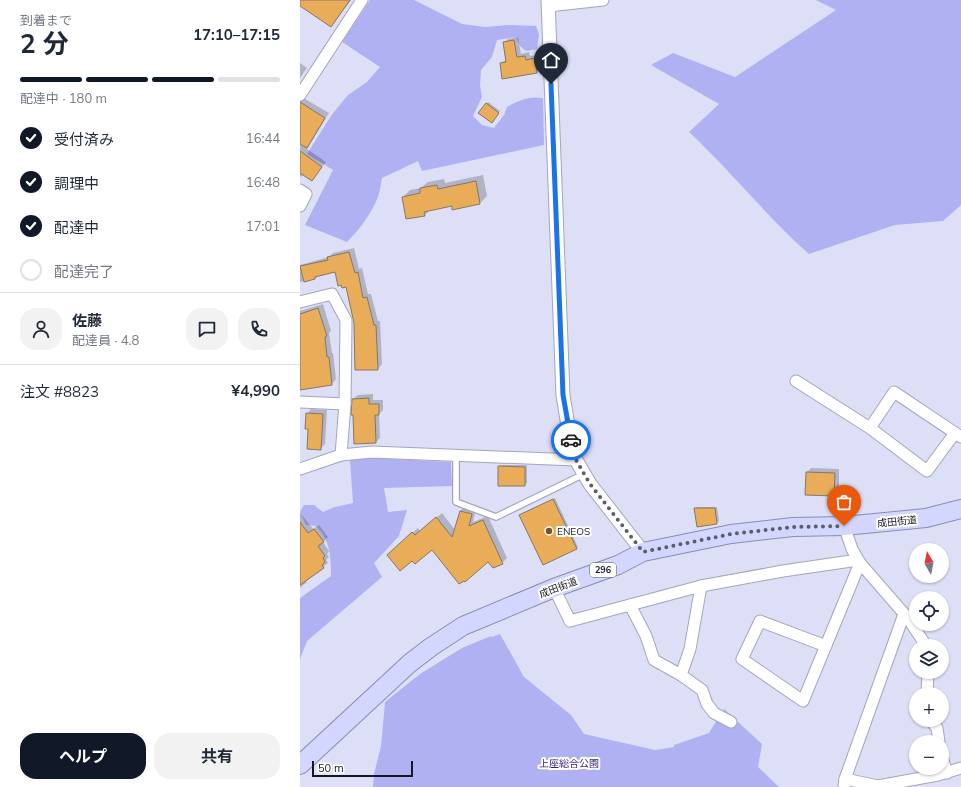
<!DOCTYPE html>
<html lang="ja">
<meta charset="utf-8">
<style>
body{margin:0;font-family:Mulish,"Noto Sans JP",sans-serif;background:#f2f2f3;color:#1f2937;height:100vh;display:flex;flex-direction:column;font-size:15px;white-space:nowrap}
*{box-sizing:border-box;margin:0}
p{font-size:13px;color:#747a83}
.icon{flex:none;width:22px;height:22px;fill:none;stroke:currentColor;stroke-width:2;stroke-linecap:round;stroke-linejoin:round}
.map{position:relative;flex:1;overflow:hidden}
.details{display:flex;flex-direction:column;background:#fff;width:300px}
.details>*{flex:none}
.needle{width:26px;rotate:350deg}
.controls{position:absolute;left:609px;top:543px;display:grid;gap:8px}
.controls a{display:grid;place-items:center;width:40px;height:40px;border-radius:50%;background:#fff;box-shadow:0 1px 3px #0004;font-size:20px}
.scale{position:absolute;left:12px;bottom:10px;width:101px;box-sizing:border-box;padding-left:4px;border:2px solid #171720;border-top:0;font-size:11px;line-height:14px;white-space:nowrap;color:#171720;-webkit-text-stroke:3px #fff;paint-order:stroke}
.pin{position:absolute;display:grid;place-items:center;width:34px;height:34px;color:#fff;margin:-41px -17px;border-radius:50% 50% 50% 0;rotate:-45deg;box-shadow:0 0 4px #0007}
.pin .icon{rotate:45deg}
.courier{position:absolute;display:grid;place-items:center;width:40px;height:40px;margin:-20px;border:3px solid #1a73e8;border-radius:50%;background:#fff;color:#222;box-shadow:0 1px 5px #0007}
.overview em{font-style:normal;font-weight:700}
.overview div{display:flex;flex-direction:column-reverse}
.overview{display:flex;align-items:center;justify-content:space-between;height:68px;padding:0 20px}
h1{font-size:26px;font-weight:700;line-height:30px}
.bar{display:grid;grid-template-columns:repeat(4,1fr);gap:6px 4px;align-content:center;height:48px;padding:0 20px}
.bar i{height:5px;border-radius:3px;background:#e0e1e3}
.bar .selected{background:#111827}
.bar p{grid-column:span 4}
.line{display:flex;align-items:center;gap:10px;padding:0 20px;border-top:1px solid #e0e1e3}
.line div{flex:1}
.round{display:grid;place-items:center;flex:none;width:42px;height:42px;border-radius:16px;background:#f2f2f3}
ol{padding:0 20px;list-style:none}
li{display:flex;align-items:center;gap:12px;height:44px}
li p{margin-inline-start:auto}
li .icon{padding:4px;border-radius:50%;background:#111827;color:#fff;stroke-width:4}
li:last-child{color:#747a83}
li i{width:22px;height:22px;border:2px solid #e0e1e3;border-radius:50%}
.primary-button{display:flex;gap:8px;margin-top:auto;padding:8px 20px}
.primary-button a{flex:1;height:46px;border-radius:16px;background:#111827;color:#fff;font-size:16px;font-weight:700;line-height:46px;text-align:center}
.primary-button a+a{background:#f2f2f3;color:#1f2937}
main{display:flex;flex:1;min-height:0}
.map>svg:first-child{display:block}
.green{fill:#afb1f3}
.shadow{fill:#0003}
.building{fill:#e9ad59;stroke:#857664}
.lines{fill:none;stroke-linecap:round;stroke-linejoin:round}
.service-casing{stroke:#a4a5bc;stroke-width:8}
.minor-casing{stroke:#a4a5bc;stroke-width:13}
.tertiary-casing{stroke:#a4a5bc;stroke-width:15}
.trunk-casing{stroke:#8a8cb0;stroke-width:20}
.service{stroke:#fff;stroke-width:5.5}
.minor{stroke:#fff;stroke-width:11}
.tertiary{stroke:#fff;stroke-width:13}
.trunk{stroke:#d3d6fe;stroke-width:18}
.done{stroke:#5c5d6b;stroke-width:4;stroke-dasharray:0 7.2}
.route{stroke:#1a73e8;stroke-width:5}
.poi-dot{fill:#74552a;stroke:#fff;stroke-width:1.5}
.labels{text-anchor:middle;stroke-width:4;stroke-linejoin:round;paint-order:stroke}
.shield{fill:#fff;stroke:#5d5d63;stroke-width:1}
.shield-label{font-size:9px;font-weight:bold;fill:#171720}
.street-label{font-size:10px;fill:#171720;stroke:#fff}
.poi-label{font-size:10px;fill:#171720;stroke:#fff;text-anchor:start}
.park-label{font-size:10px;fill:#2f1d7f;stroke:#fff}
</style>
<main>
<section class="details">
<div class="overview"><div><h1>2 分</h1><p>到着まで</p></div><em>17:10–17:15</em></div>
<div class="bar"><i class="selected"></i><i class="selected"></i><i class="selected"></i><i></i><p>配達中 · 180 m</p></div>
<ol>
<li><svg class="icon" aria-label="check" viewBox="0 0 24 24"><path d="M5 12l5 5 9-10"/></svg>受付済み<p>16:44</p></li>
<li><svg class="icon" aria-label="check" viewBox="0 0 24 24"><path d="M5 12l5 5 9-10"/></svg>調理中<p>16:48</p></li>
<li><svg class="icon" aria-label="check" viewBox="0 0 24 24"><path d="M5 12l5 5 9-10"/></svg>配達中<p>17:01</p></li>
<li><i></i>配達完了</li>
</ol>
<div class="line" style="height:72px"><a class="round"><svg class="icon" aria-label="person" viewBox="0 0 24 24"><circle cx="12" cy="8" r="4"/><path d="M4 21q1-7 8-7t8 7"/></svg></a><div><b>佐藤</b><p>配達員 · 4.8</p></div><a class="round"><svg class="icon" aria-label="chat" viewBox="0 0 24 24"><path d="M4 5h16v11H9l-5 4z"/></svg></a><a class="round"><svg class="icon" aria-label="phone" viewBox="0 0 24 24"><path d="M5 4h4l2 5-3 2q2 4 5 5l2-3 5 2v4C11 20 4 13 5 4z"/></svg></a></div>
<div class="line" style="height:52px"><div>注文 #8823</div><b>¥4,990</b></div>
<div class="primary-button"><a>ヘルプ</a><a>共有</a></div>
</section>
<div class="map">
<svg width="661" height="787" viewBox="0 0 661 787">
<rect width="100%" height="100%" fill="#dddff7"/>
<g class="green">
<path d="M70 0H114L162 24 185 27 208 25 236 26 239 34 237 49 226 51 220 46 216 37 197 40 192 57 181 70 180 86 182 97 173 116 182 125 194 128 204 115 207 107C219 100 229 96 243 98L244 145 122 171 118 161 82 178C81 184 80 191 78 197 71 214 60 229 47 242L5 225 33 170 7 154 29 119 34 112 48 95 67 82 80 67 42 42Z"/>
<path d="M516 0H661V205L643 221 595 225 509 254C466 216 431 171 389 132L419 104 351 65 373 53 435 77 536 10Z"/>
<path d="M72 458 151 462 152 486 84 488 88 512 107 510 99 536 74 563 82 577 7 641 0 659V598L31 576C31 556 30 540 16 526L6 525 0 512 4 505H14L23 512 35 507 53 503 50 460Z"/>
<polygon points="200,634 224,677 271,715 284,734 355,750 374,747 374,745 409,733 424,709 462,744 458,767 479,787 73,787 74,774 81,746 85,702 120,674 162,648 191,636 192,637"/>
</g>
<g class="shadow">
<polygon points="0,0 51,0 31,26 0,5"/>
<polygon points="218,37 221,54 229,52 230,56 238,55 241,68 237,72 201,63 207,59 204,43 208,39"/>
<polygon points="0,63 7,68 0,78"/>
<polygon points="0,96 29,113 7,149 26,162 12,180 4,174 1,177 0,176"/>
<polygon points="188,102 200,111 193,119 186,104"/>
<polygon points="183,175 187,196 180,203 153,208 153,205 130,210 125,215 103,197 110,190 121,188 128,182 144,179 145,183"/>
<polygon points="54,248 59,269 62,268 68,294 71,294 78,321 80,321 82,364 78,369 55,323 47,286 36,271 18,275 15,279 0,282 0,265 29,257 33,253"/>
<polygon points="23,304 31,331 29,333 32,353 33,353 36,379 32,384 0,389 0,311"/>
<polygon points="73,394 73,400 83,400 83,410 79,414 80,438 76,442 53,399 58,395"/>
<polygon points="11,409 27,410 25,444 20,449 9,428 7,414"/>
<polygon points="201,465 227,465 227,483 225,485 199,467"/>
<polygon points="511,468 539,469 539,491 534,495 506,494 507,472"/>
<polygon points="255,498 278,547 276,549 223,513"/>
<polygon points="165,506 176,509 173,522 188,516 207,558 202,563 188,561 132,548 93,550 118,528 120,531 142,513 155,530 160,511"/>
<polygon points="397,507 417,507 419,521 417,523 395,508"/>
<polygon points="0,513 13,529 19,525 28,537 23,542 29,551 27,554 29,557 26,560 28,563 15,573 0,543"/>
<polygon points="0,574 7,582 0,588"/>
</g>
<g class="building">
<polygon points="0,0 50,0 31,27 0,6"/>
<polygon points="214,40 217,57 225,56 226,60 235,58 237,73 202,79 200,63 206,62 203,42"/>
<polygon points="0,102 25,118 7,148 0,144"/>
<polygon points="186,103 199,113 192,123 178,113"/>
<polygon points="0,151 22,167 12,181 0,173"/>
<polygon points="176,181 180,204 152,210 152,206 124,212 125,216 106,219 102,197 120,193 120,188 137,185 138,189"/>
<polygon points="49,252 55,273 58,272 63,298 67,297 74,325 76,325 78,370 55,370 54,323 46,287 42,288 41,285 38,286 35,272 15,277 15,279 4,282 0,266 28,260 27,257"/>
<polygon points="18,308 27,336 25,337 27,357 29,357 32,385 0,390 0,314"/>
<polygon points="69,398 69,404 79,404 79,415 75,415 76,443 54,444 53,415 51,415 52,399"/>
<polygon points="6,413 23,414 21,450 7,449 8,429 5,429"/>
<polygon points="198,466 225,467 225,486 198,486"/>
<polygon points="506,472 535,473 534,496 505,495"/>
<polygon points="253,499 277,549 243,565 219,515"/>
<polygon points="394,508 415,508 417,524 397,527"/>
<polygon points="160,511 172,514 169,526 183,520 203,564 193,568 188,562 165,582 164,581 159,584 132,550 115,564 112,561 100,571 87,555 112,532 115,535 136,517 152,537"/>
<polygon points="0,522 8,533 14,529 24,542 18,546 25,556 23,558 25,562 22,565 24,568 0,585"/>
</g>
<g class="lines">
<g class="service-casing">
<polyline id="service" points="156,455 156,502 196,517 284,474"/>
</g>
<g class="minor-casing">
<g id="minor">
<polyline points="248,6 303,0"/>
<polyline points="0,95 62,0"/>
<polyline points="0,190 6,194 0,206"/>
<polyline points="0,302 32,294 46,320 45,404 41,455"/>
<polyline points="496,381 570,428 594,392 661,437"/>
<polyline points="0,402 45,404"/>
<polyline points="570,428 627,471 655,433"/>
<polyline points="0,469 41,455 72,452 276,460"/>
<polyline points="544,526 552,549 560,563 607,617 623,641 624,646"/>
<polyline points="254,588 270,621 401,586 483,571 558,560"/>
<polyline points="330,605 346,636 354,660 381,675 402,690 407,704 414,713 431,722"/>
<polyline points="526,646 460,621 442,659 503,701 560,563"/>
<polyline points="381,675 390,649 401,586"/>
<polyline points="627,694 628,672"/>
<polyline points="630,720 637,728 639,742"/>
<polyline points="642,757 647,773"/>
<polyline points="545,779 578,786 638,775 661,768"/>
<polyline points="544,787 545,779 604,614"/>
</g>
</g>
<g class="tertiary-casing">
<polyline id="tertiary" points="248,0 263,395 268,426 276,460 290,484 343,552"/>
</g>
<g class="trunk-casing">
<polyline id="trunk" points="0,765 110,663 131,647 163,626 254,588 318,565 343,552 431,534 493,527 544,526 626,518 661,509"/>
</g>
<use href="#service" class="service"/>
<use href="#minor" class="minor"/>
<use href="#tertiary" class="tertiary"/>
<use href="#trunk" class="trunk"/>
</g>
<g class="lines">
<polyline class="done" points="271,440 276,460 290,484 343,552 431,534 493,527 544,526"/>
<polyline class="route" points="251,84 263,395 271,440"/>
</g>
<circle class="poi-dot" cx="249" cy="531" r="4"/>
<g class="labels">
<rect class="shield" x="290" y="563" width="26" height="14" rx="3"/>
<g class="shield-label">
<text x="303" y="573">296</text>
</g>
<g class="street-label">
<text transform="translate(597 521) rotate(-6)" y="4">成田街道</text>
<text transform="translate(258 587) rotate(-21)" y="4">成田街道</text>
</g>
<g class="poi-label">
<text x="257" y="535">ENEOS</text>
</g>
<g class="park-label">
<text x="269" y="767">上座総合公園</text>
</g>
</g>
</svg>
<div class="controls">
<a><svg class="needle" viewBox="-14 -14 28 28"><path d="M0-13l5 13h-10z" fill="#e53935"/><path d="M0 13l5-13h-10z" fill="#747a83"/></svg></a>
<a><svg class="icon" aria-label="locate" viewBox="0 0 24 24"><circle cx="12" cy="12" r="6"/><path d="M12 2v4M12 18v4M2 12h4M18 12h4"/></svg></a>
<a><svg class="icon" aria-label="layers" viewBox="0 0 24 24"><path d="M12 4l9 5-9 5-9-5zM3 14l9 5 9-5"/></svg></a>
<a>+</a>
<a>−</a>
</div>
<div class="scale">50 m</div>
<div class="pin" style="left:544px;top:526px;background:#ea580c"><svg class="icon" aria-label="bag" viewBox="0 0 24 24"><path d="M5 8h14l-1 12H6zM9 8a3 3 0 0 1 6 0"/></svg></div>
<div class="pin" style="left:251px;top:84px;background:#1f2937"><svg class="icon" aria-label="home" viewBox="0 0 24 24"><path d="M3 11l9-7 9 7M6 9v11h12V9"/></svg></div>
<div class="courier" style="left:271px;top:440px"><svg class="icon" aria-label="car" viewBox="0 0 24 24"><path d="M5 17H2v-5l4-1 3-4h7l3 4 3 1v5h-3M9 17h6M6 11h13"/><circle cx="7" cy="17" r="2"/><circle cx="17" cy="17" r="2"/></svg></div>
</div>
</main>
